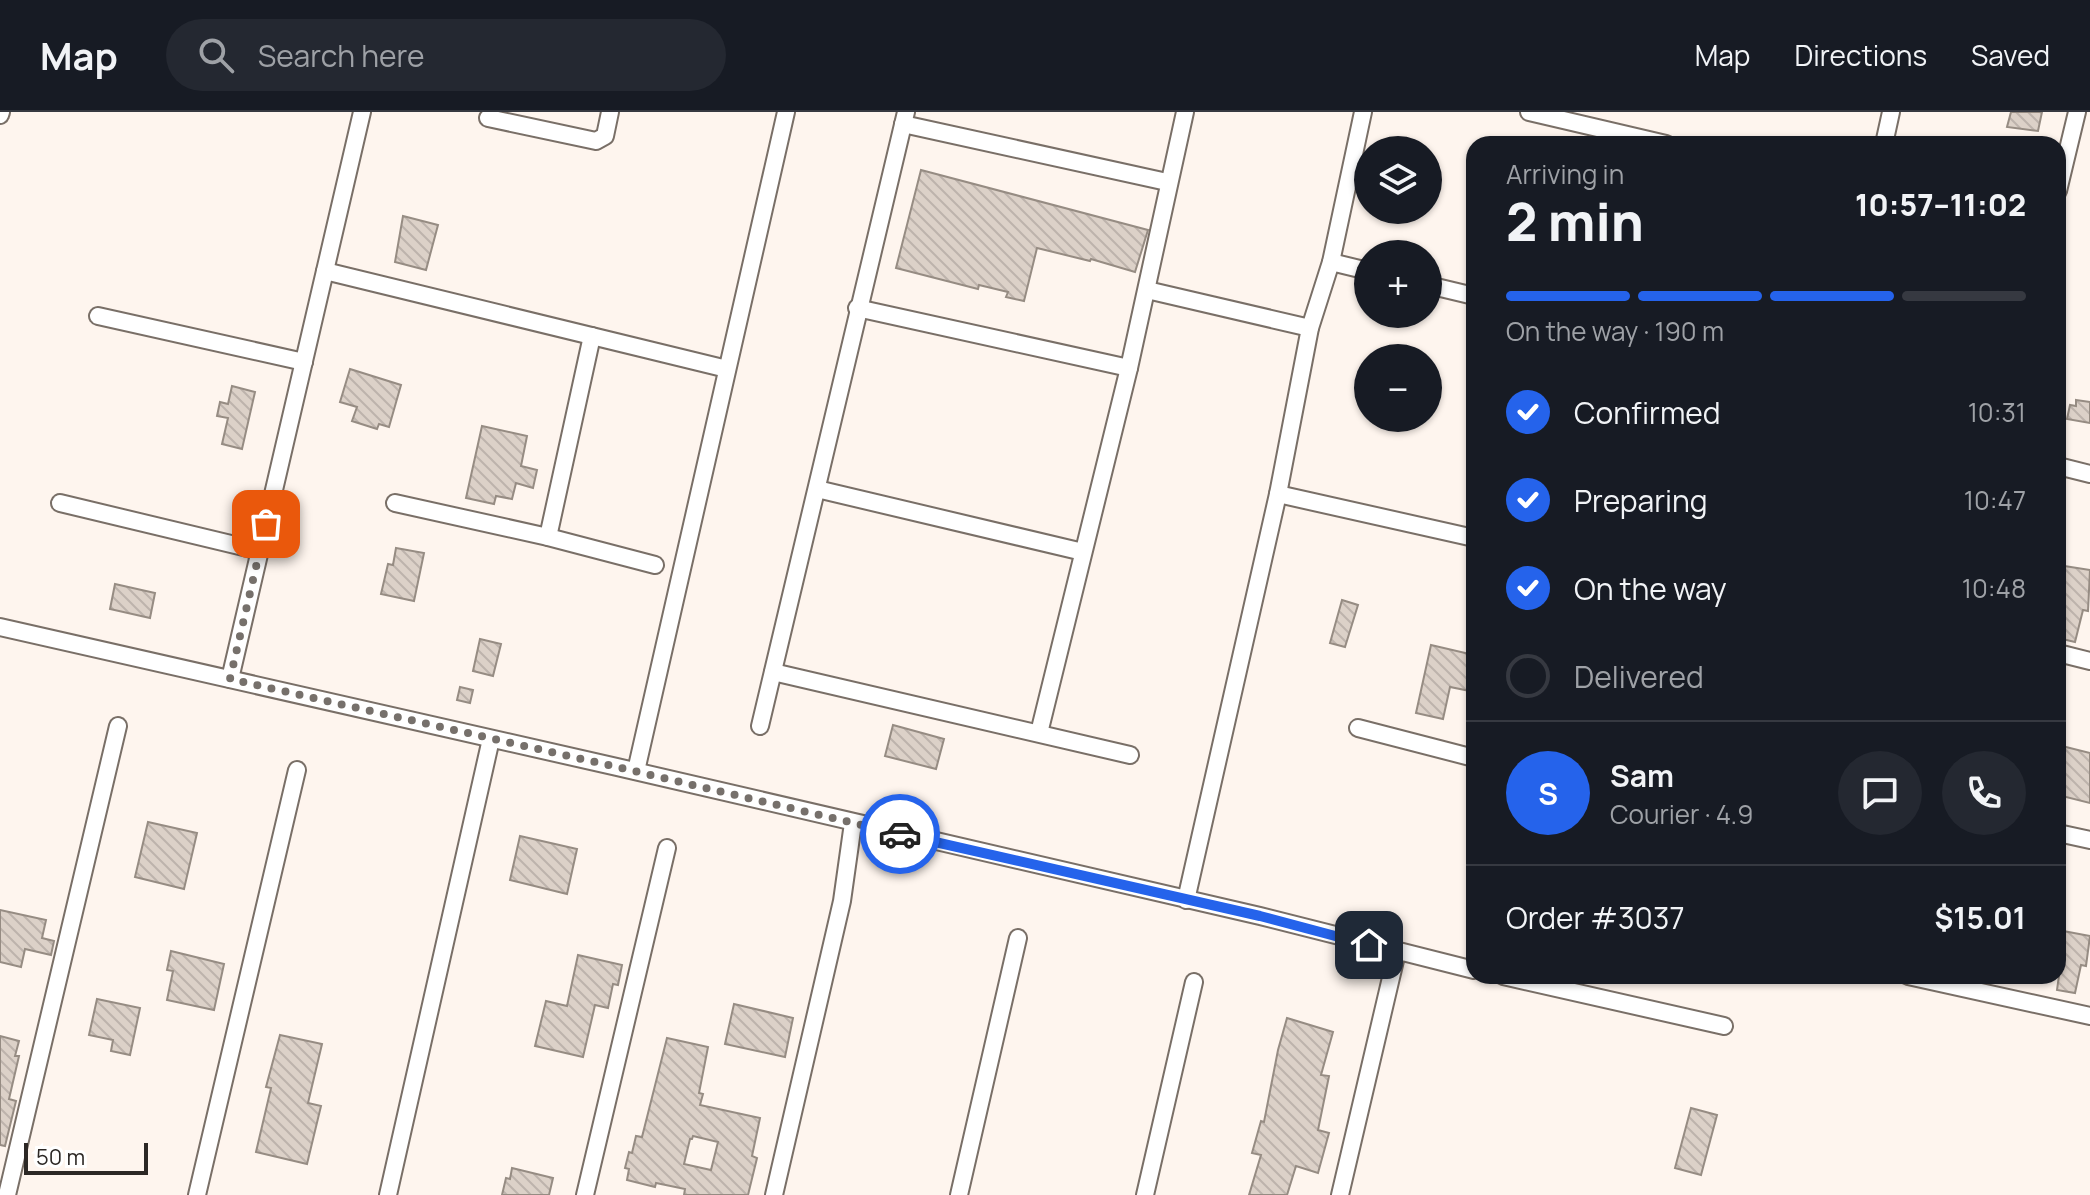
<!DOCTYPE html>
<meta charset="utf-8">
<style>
body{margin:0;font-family:Manrope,sans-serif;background:#242831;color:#f1f3f6;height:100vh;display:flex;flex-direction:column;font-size:30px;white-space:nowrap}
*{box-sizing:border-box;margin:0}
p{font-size:26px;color:#9ea1a6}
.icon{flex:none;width:44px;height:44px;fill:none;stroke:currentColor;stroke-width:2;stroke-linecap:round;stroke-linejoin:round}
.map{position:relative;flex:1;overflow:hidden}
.drawer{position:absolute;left:1466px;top:24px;width:600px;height:848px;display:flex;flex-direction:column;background:#171b24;border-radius:24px;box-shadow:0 2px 6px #0004}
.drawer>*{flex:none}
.tools{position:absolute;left:1354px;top:24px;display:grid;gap:16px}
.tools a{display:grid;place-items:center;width:88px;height:88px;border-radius:50%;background:#171b24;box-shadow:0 2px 6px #0004;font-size:40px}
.scale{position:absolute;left:24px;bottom:20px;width:124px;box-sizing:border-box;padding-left:8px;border:4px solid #2c2825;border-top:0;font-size:22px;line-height:28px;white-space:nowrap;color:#2c2825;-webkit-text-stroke:6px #fff;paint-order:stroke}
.pin{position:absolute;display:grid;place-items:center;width:68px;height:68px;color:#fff;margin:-34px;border-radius:16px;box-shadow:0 4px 12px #0006}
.courier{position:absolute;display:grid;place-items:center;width:80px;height:80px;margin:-40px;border:6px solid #2563eb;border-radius:50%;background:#fff;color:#222;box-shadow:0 2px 10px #0007}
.headline em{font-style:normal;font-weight:800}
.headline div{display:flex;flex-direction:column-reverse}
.headline{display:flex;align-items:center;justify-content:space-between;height:136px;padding:0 40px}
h1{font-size:52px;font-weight:800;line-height:60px}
.bar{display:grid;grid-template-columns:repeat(4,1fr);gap:12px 8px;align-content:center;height:96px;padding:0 40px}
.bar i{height:10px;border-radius:6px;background:#363941}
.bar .active{background:#2563eb}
.bar p{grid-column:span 4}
.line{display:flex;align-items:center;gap:20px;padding:0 40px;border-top:2px solid #363941}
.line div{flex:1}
.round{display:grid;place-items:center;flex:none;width:84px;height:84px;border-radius:42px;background:#242831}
ol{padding:0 40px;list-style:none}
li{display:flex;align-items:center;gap:24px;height:88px}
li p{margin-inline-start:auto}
li .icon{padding:8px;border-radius:50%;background:#2563eb;color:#fff;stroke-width:4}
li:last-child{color:#9ea1a6}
li i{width:44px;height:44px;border:4px solid #363941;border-radius:50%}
header{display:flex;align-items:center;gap:48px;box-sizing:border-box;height:112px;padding:0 40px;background:#171b24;border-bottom:2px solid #363941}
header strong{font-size:38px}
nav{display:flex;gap:44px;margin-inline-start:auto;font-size:28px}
.search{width:560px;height:72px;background:#242831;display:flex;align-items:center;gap:20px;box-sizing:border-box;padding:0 28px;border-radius:44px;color:#9ea1a6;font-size:30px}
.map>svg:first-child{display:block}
.building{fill:url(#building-back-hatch);stroke:#968c83;stroke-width:2;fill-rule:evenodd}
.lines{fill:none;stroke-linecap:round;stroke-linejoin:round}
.minor-casing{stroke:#796f67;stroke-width:20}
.minor{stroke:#fff;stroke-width:16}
.done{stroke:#76706b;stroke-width:8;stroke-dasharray:0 14.4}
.route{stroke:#2563eb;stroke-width:10}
</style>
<header>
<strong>Map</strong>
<div class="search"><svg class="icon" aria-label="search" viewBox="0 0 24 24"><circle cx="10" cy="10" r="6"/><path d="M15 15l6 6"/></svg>Search here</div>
<nav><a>Map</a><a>Directions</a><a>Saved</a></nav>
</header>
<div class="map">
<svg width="2090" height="1083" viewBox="0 0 2090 1083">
<defs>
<pattern id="building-back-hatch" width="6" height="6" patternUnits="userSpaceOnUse" patternTransform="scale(2)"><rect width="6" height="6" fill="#dcd1c8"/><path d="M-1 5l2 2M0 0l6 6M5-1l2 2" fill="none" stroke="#bdb3ac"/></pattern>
</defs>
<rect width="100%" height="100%" fill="#fef5ee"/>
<g class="building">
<polygon points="2011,0 2042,0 2038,19 2007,15"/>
<polygon points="921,58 1148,118 1135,160 1091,147 1090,149 1037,136 1024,189 1006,185 1008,180 979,173 978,177 896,156"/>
<polygon points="403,104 438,113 426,158 395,150"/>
<polygon points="350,257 401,273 389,315 379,312 377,317 352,309 357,295 340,290"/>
<polygon points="232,274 255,280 242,337 222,332 228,306 217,304 220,290 228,292"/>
<polygon points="2076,288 2090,290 2090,311 2067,307 2070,293 2076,294"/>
<polygon points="482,314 527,324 521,354 537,358 533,376 516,371 512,387 496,384 494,392 466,386"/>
<polygon points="396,436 424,441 414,489 381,482 388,452 393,453"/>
<polygon points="2058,453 2090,458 2088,499 2083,498 2075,530 2058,526"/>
<polygon points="115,472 155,481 150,506 110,497"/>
<polygon points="1342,488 1358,493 1345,535 1330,531"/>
<polygon points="480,527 501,532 493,564 473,559"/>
<polygon points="1431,533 1474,543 1474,563 1470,579 1450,575 1443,607 1416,601"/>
<polygon points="460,575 473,578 470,591 457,588"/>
<polygon points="893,613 944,627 936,657 885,644"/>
<polygon points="2058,633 2090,641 2090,691 2058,683"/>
<polygon points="148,710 197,721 184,777 135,765"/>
<polygon points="520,724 577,737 567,782 510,768"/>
<polygon points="0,798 46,808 42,826 54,829 51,843 25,837 21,855 0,850"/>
<polygon points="2058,818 2090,824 2086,854 2081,853 2075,881 2057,878 2063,835 2058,834"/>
<polygon points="171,839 224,852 214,898 167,888 173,859 167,858"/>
<polygon points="578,843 622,853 618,873 613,872 608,896 595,893 583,945 535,934 546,889 567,894"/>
<polygon points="97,887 140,896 130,943 111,939 113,928 89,923"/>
<polygon points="734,892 793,906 785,945 725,932"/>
<polygon points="1287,906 1333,920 1321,963 1329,964 1318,1018 1329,1021 1318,1061 1296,1054 1287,1083 1249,1083 1261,1043 1252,1041 1261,1009 1264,1010 1278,938"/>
<polygon points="280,923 322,932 308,991 321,994 307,1052 256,1040 271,976 266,975"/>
<polygon points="0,924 19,929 15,944 19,944 9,987 16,989 5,1034 0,1033"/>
<path d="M667 926 708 935 699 981 703 982 700 993 760 1006 752 1044 757 1046 748 1083H684L685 1077 656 1071 655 1075 627 1068 629 1057 625 1056 629 1040 632 1041 636 1024 642 1025ZM693 1024 718 1030 711 1058 684 1052 690 1027H692Z"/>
<polygon points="1691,996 1717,1003 1701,1063 1675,1056"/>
<polygon points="512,1056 553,1066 549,1083 502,1083 506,1066 510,1067"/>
</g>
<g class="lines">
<g class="minor-casing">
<g id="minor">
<polyline points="1529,0 1666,32"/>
<polyline points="0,3 1,0"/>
<polyline points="488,6 596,29 605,24 610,0"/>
<polyline points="903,12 1167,70"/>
<polyline points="1884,32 1891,0"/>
<polyline points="2058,79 2077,0"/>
<polyline points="1331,150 1368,159"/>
<polyline points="325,159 727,257"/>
<polyline points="1428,173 1474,184"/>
<polyline points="1147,178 1310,216"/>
<polyline points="857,196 1129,256"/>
<polyline points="98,204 304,250"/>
<polyline points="2058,354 2090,362"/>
<polyline points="817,377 1083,440"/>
<polyline points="1278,382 1474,426"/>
<polyline points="60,391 260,439"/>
<polyline points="395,391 548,425 655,453"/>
<polyline points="548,425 592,224"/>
<polyline points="0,515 617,655 1260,804 1474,858"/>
<polyline points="2058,541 2090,549"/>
<polyline points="773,560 1130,643"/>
<polyline points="230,567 362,0"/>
<polyline points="760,614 906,0"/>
<polyline points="1358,616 1474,646"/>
<polyline points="1039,621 1129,256 1185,0"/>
<polyline points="636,659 786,0"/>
<polyline points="2058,721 2090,728"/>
<polyline points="1186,788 1278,382 1310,216 1331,150 1363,0"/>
<polyline points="1503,864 1724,914"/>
<polyline points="1908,864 2090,904"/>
<polyline points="7,1083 118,614"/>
<polyline points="197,1083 297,658"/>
<polyline points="388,1083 491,627"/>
<polyline points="585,1083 667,736"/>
<polyline points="774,1083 842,789 853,711"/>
<polyline points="959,1083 1018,826"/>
<polyline points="1145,1083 1194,870"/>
<polyline points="1340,1083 1397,840"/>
</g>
</g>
<use href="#minor" class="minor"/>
</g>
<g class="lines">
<polyline class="done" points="266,412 230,567 617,655 900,722"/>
<polyline class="route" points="900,722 1260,804 1369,833"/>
</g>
</svg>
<div class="tools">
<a><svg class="icon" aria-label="layers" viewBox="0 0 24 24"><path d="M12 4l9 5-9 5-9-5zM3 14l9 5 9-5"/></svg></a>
<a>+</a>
<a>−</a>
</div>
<div class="scale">50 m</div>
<div class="pin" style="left:266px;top:412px;background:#ea580c"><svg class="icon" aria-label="bag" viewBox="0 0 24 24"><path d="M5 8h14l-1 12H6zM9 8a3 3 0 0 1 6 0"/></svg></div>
<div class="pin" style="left:1369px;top:833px;background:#1f2937"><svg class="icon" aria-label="home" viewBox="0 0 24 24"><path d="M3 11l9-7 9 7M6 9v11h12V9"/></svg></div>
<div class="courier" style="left:900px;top:722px"><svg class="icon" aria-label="car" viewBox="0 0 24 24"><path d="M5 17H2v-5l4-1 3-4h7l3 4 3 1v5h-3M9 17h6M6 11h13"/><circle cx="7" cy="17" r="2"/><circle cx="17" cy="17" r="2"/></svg></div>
<section class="drawer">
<div class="headline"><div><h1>2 min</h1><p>Arriving in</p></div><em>10:57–11:02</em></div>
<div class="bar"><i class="active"></i><i class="active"></i><i class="active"></i><i></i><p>On the way · 190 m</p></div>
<ol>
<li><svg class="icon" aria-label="check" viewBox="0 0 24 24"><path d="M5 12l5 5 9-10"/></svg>Confirmed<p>10:31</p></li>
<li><svg class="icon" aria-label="check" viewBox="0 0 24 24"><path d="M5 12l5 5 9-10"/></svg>Preparing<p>10:47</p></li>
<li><svg class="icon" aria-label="check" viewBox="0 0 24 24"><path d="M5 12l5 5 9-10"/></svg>On the way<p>10:48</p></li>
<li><i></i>Delivered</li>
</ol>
<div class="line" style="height:144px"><b class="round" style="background:#2563eb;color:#fff">S</b><div><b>Sam</b><p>Courier · 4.9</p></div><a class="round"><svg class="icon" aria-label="chat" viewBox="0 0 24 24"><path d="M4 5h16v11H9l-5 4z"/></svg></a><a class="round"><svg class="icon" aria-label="phone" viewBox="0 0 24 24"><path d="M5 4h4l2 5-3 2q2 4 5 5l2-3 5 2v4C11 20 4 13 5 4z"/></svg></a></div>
<div class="line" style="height:104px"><div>Order #3037</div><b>$15.01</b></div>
</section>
</div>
